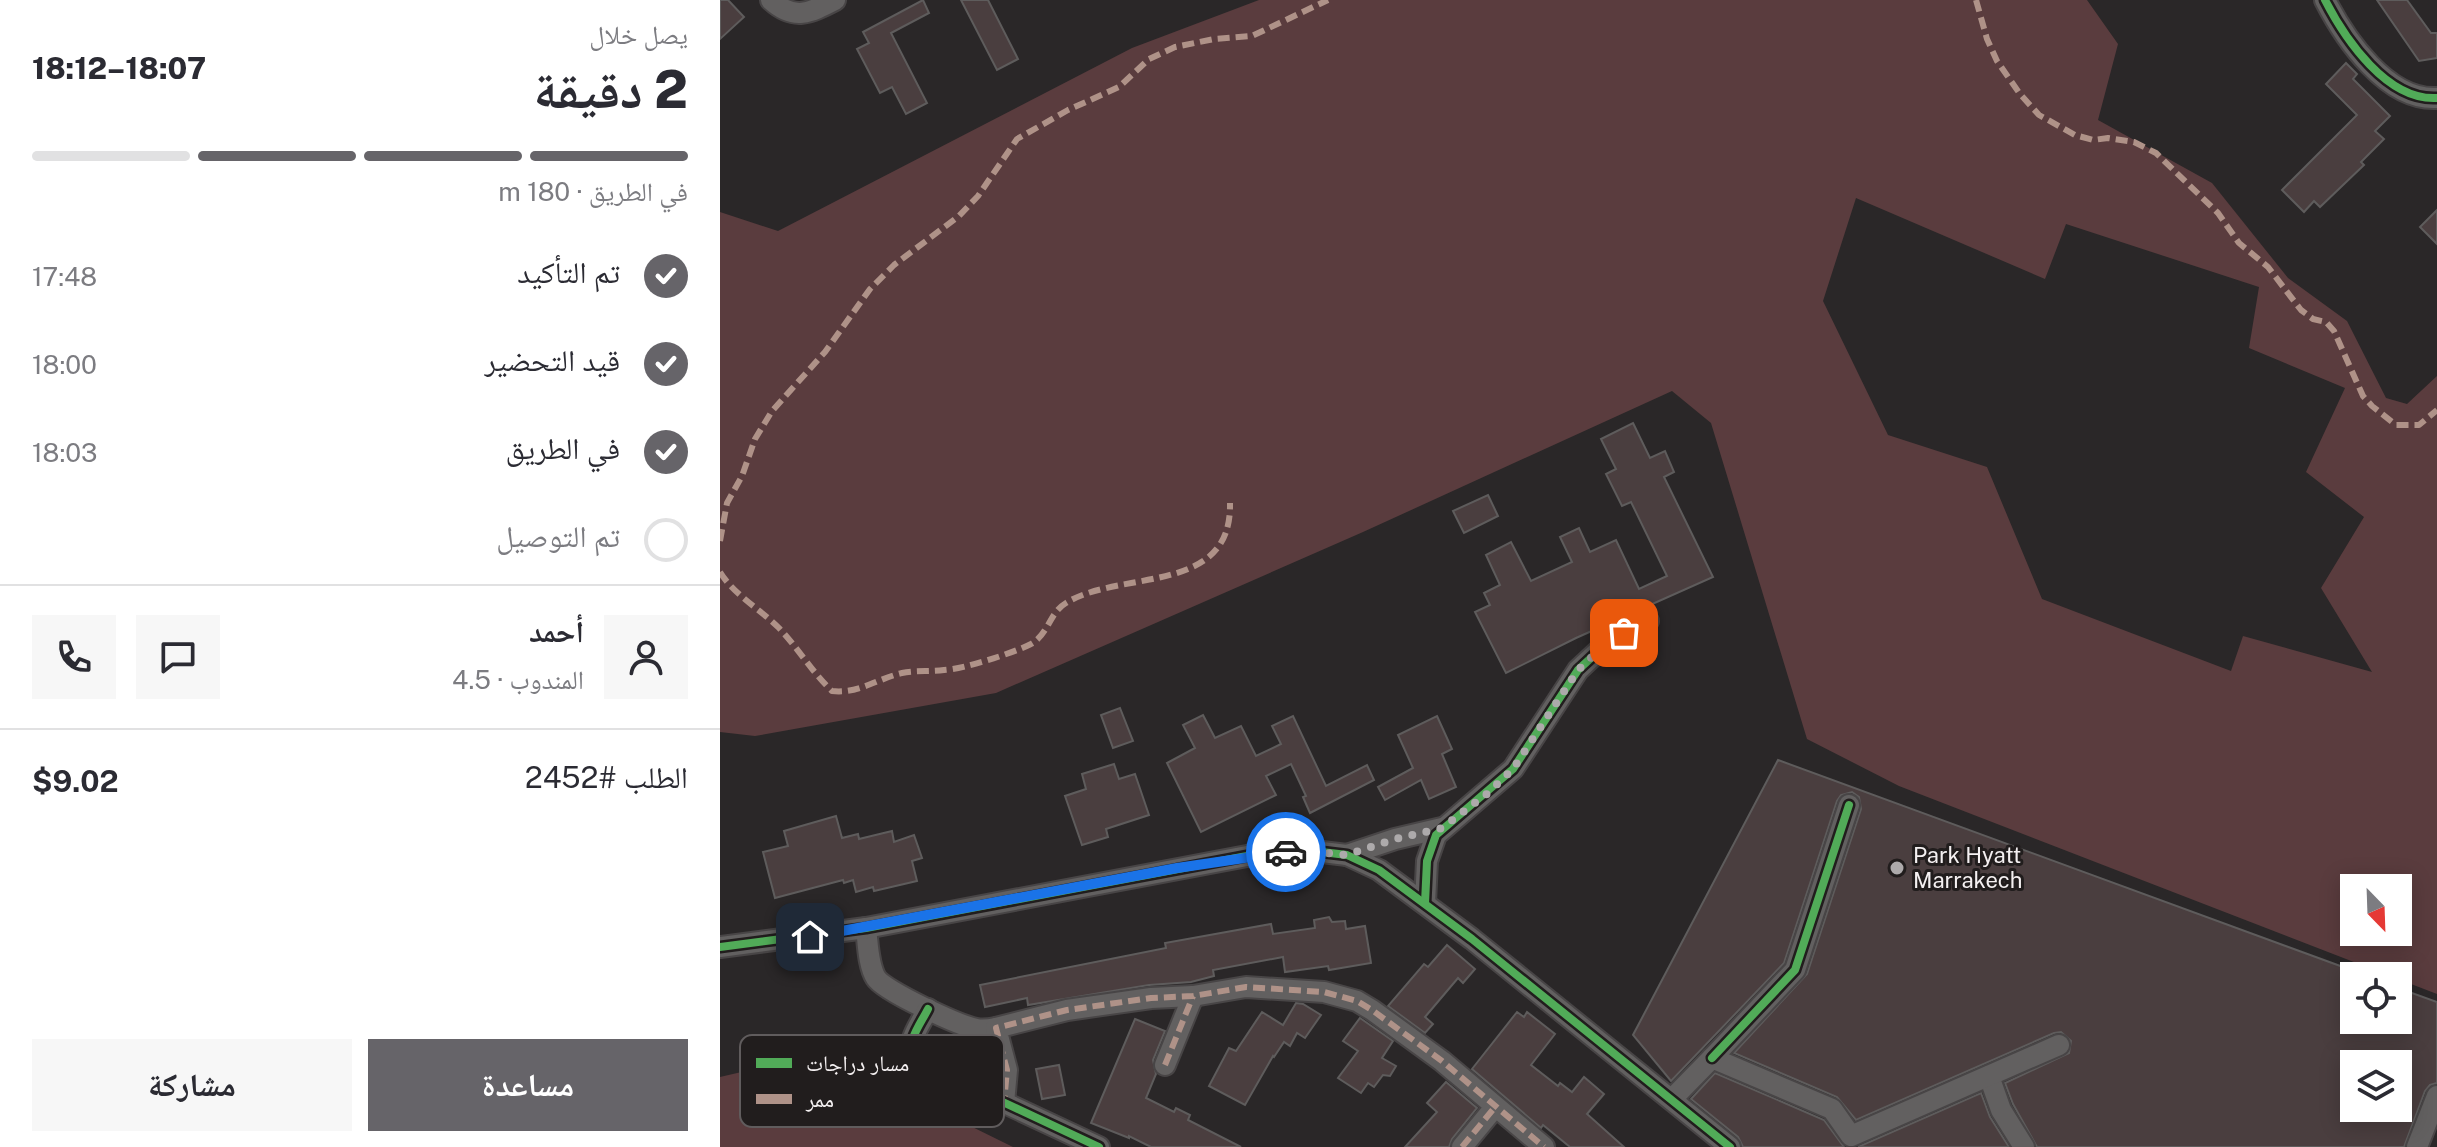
<!DOCTYPE html>
<html lang="ar">
<meta charset="utf-8">
<style>
body{margin:0;font-family:"Public Sans","Noto Naskh Arabic",sans-serif;background:#f7f7f7;color:#2b2b33;direction:rtl;height:100vh;display:flex;flex-direction:column;font-size:30px;white-space:nowrap}
*{box-sizing:border-box;margin:0}
p{font-size:26px;color:#7c7c81}
.icon{flex:none;width:44px;height:44px;fill:none;stroke:currentColor;stroke-width:2;stroke-linecap:round;stroke-linejoin:round}
.map{position:relative;flex:1;overflow:hidden;direction:ltr}
.drawer{display:flex;flex-direction:column;background:#fff;width:720px}
.drawer>*{flex:none}
.needle{width:52px;rotate:157deg}
.controls{position:absolute;left:1620px;top:874px;display:grid;gap:16px}
.controls a{display:grid;place-items:center;width:72px;height:72px;border-radius:0px;background:#fff;box-shadow:0 4px 20px #0003;font-size:40px}
.pin{position:absolute;display:grid;place-items:center;width:68px;height:68px;color:#fff;margin:-34px;border-radius:16px;box-shadow:0 4px 12px #0006}
.courier{position:absolute;display:grid;place-items:center;width:80px;height:80px;margin:-40px;border:6px solid #1a73e8;border-radius:50%;background:#fff;color:#222;box-shadow:0 2px 10px #0007}
.head em{font-style:normal;font-weight:800}
.head div{display:flex;flex-direction:column-reverse}
.head{display:flex;align-items:center;justify-content:space-between;height:136px;padding:0 32px}
h1{font-size:52px;font-weight:800;line-height:60px}
.bar{display:grid;grid-template-columns:repeat(4,1fr);gap:12px 8px;align-content:center;height:96px;padding:0 32px}
.bar i{height:10px;border-radius:6px;background:#e1e1e2}
.bar .selected{background:#666469}
.bar p{grid-column:span 4}
.line{display:flex;align-items:center;gap:20px;padding:0 32px;border-top:2px solid #e1e1e2}
.line div{flex:1}
.round{display:grid;place-items:center;flex:none;width:84px;height:84px;border-radius:0px;background:#f7f7f7}
ol{padding:0 32px;list-style:none}
li{display:flex;align-items:center;gap:24px;height:88px}
li p{margin-inline-start:auto}
li .icon{padding:8px;border-radius:50%;background:#666469;color:#fff;stroke-width:4}
li:last-child{color:#7c7c81}
li i{width:44px;height:44px;border:4px solid #e1e1e2;border-radius:50%}
.primary-button{display:flex;gap:16px;margin-top:auto;padding:16px 32px}
.primary-button a{flex:1;height:92px;border-radius:0px;background:#666469;color:#fff;font-size:32px;font-weight:800;line-height:92px;text-align:center}
.primary-button a+a{background:#f7f7f7;color:#2b2b33}
main{display:flex;flex:1;min-height:0}
.map>svg:first-child{display:block}
.green{fill:#5a3c3e;fill-rule:evenodd}
.building{fill:#4a3e3f;stroke:#5e5c5c;stroke-width:2;fill-rule:evenodd}
.lines{fill:none;stroke-linecap:round;stroke-linejoin:round}
.street-casing{stroke:#484546;stroke-width:24}
.street{stroke:#626060;stroke-width:20}
.quiet{stroke:#af9288;stroke-width:6;stroke-dasharray:12 6;stroke-linecap:butt}
.cycleway-casing{stroke:#211d1d;stroke-width:13}
.cycleway{stroke:#51ab58;stroke-width:8}
.done{stroke:#adaaab;stroke-width:8;stroke-dasharray:0 14.4}
.route{stroke:#1a73e8;stroke-width:10}
.poi-dot{fill:#adaaab;stroke:#211d1d;stroke-width:3}
.labels{text-anchor:middle;stroke-width:6;stroke-linejoin:round;paint-order:stroke}
.poi-label{font-size:22px;fill:#f4f0f1;stroke:#211d1d;text-anchor:start}
.key{fill:#211d1d;stroke:#605c5d;stroke-width:2}
.key-label{font-size:22px;fill:#f4f0f1}
</style>
<main>
<div class="map">
<svg width="1717" height="1147" viewBox="0 0 1717 1147">
<rect width="100%" height="100%" fill="#2a2728"/>
<g class="green">
<path d="M539 0H1367L1398 44 1378 120 1492 183 1568 278 1627 321 1666 398 1687 404 1717 376V994L1678 979V976H1670L1179 786 1087 739 991 423 952 391 643 532 276 693 35 736 0 732V212L58 231 412 48ZM1136 198 1325 279 1346 224 1539 287 1529 348 1625 388 1586 472 1644 517 1601 588 1652 672 1523 636 1511 671 1322 599 1267 467 1168 435 1103 301ZM1678 888V932H1634V888Z"/>
<polygon points="102,1053 293,1147 0,1147 0,1077"/>
</g>
<g class="building">
<polygon points="0,0 8,0 24,17 0,39"/>
<polygon points="203,0 209,13 171,33 207,103 186,114 172,87 160,93 137,49 149,43 143,32"/>
<polygon points="241,0 268,0 298,59 277,70"/>
<polygon points="1657,0 1687,0 1711,33 1717,33 1717,58 1699,61"/>
<polygon points="1626,63 1637,74 1633,79 1670,116 1655,131 1664,139 1641,162 1644,165 1600,207 1594,201 1584,212 1562,190 1637,115 1606,84"/>
<polygon points="1717,210 1717,244 1700,227"/>
<polygon points="913,423 930,458 945,451 954,472 944,477 993,577 856,638 786,673 755,612 770,605 764,593 780,585 766,555 791,542 811,581 852,562 840,537 859,528 870,552 896,540 919,589 947,576 911,502 902,506 886,474 896,469 881,439"/>
<polygon points="768,495 778,516 744,533 733,511"/>
<polygon points="400,708 413,741 393,748 381,715"/>
<polygon points="483,715 495,738 521,726 536,756 561,744 552,726 573,716 606,786 647,765 654,780 590,813 583,797 586,796 571,764 546,776 556,795 481,832 447,763 475,748 463,725"/>
<polygon points="717,716 732,749 722,754 736,787 709,799 701,780 665,800 658,787 693,768 678,735"/>
<path d="M1058 760 1634 971V1020H1678V988L1717 1002V1083L1710 1085 1705 1091 1684 1147H1317L1293 1104 1285 1083 1349 1053 1351 1041 1341 1032 1334 1033 1136 1120 1117 1097 1014 1053 1087 974 1141 809 1139 797 1132 792 1121 795 1117 801 1064 963 951 1081 913 1035ZM1634 1064H1678V1108H1634Z"/>
<polygon points="394,764 399,779 415,774 429,815 386,829 388,837 362,845 345,796 366,789 362,774"/>
<polygon points="116,816 122,838 138,834 139,839 172,831 174,842 194,835 202,858 192,861 197,881 154,891 153,887 136,892 133,880 124,883 123,880 55,898 43,852 68,846 64,831"/>
<polygon points="609,917 612,922 625,921 626,929 645,926 651,963 609,970 608,966 565,972 563,957 493,970 494,976 471,982 429,985 308,1005 307,998 265,1007 260,985 446,948 445,943 551,924 553,934 595,928 594,920"/>
<polygon points="727,945 755,969 743,983 738,978 705,1017 713,1024 705,1033 668,1006 704,964 708,967"/>
<polygon points="576,1003 583,1004 601,1015 585,1038 577,1033 570,1046 564,1042 554,1057 553,1056 525,1105 489,1086 509,1048 516,1051 542,1012 563,1025"/>
<polygon points="797,1012 804,1017 807,1012 835,1034 811,1065 838,1086 840,1083 852,1092 864,1077 884,1094 867,1114 904,1147 850,1147 823,1125 821,1128 752,1069"/>
<polygon points="640,1018 673,1041 662,1058 676,1066 670,1076 663,1075 654,1087 648,1083 641,1093 618,1078 638,1051 623,1041"/>
<polygon points="415,1019 445,1031 433,1060 436,1074 426,1098 454,1112 456,1108 470,1115 468,1120 521,1147 431,1147 409,1136 409,1138 371,1123"/>
<polygon points="339,1065 345,1095 322,1099 316,1069"/>
<polygon points="995,1073 1104,1120 1124,1147 1023,1147 1018,1137 971,1099"/>
<polygon points="726,1082 757,1108 732,1139 729,1147 685,1147 717,1112 707,1103"/>
<polygon points="1261,1093 1270,1117 1289,1147 1138,1147"/>
</g>
<g class="lines">
<g class="street-casing">
<g id="street">
<path d="M51 0C74 21 90 13 115 0"/>
<path d="M1605 0C1625 39 1667 101 1717 98"/>
<polyline points="627,855 675,839 722,828"/>
<polyline points="705,903 707,861 716,835 793,769 858,670 886,644 928,621"/>
<path d="M146 928C148 943 148 965 156 978 164 991 240 1026 257 1029 263 1030 270 1029 276 1028"/>
<polyline points="0,947 146,928 527,856 558,852 602,852 627,855 659,870 752,939 1010,1147"/>
<path d="M208 1009C200 1025 186 1041 193 1060L379 1147"/>
<polyline points="992,1058 1075,970 1129,805"/>
<polyline points="445,1065 473,996"/>
<polyline points="1269,1076 1281,1110 1304,1147"/>
<polyline points="952,1099 992,1058 1112,1109 1131,1136 1339,1045"/>
<polyline points="284,1103 287,1070 276,1028 347,1010 431,998 473,996 526,987 604,992 637,1001 652,1010 722,1061 824,1147"/>
<polyline points="742,1147 775,1107"/>
<polyline points="1697,1147 1717,1096"/>
</g>
</g>
<use href="#street" class="street"/>
<g class="quiet">
<polyline points="1256,0 1267,39 1277,61 1300,94 1319,115 1355,135 1373,140 1388,138 1414,142 1436,153 1498,213 1519,243 1548,267 1581,310 1593,319 1606,322 1614,331 1643,396 1652,406 1676,425 1699,425 1717,410"/>
<polyline points="0,541 7,503 22,476 35,439 52,411 105,352 150,289 174,265 239,216 258,196 297,139 348,110 399,87 429,59 455,47 494,39 532,36 608,0"/>
<path d="M0 572C14 595 40 609 59 628 78 648 92 672 112 691 138 694 157 679 182 673 196 670 210 672 224 670 244 669 293 653 311 644 329 634 329 613 346 603 401 569 512 596 510 503"/>
<polyline points="445,1065 473,996"/>
<polyline points="288,1105 284,1103 287,1070 276,1028 347,1010 431,998 473,996 526,987 604,992 637,1001 652,1010 722,1061 824,1147"/>
<polyline points="742,1147 775,1107"/>
</g>
<g class="cycleway-casing">
<g id="cycleway">
<path d="M1605 0C1625 39 1667 101 1717 98"/>
<polyline points="705,903 707,861 716,835 793,769 858,670 886,644 928,621"/>
<polyline points="0,947 146,928 527,856 558,852 602,852 627,855 659,870 752,939 1010,1147"/>
<path d="M208 1009C200 1025 186 1041 193 1060L379 1147"/>
<polyline points="992,1058 1075,970 1129,805"/>
</g>
</g>
<use href="#cycleway" class="cycleway"/>
</g>
<g class="lines">
<polyline class="done" points="566,852 587,851 627,855 675,839 722,828 768,793 793,769 858,670 886,644 904,633"/>
<polyline class="route" points="90,937 457,868 566,852"/>
</g>
<circle class="poi-dot" cx="1177" cy="868" r="8"/>
<g class="labels">
<g class="poi-label">
<text x="1193" y="863">Park Hyatt<tspan x="1193" dy="25">Marrakech</tspan></text>
</g>
</g>
<rect x="20" y="1035" width="264" height="92" rx="12" class="key"/>
<rect x="36" y="1058" width="36" height="10" fill="#51ab58"/>
<rect x="36" y="1094" width="36" height="10" fill="#af9288"/>
<g class="key-label">
<text x="86" y="1071">مسار دراجات</text>
<text x="86" y="1107">ممر</text>
</g>
</svg>
<div class="controls">
<a><svg class="needle" viewBox="-14 -14 28 28"><path d="M0-13l5 13h-10z" fill="#e53935"/><path d="M0 13l5-13h-10z" fill="#7c7c81"/></svg></a>
<a><svg class="icon" aria-label="locate" viewBox="0 0 24 24"><circle cx="12" cy="12" r="6"/><path d="M12 2v4M12 18v4M2 12h4M18 12h4"/></svg></a>
<a><svg class="icon" aria-label="layers" viewBox="0 0 24 24"><path d="M12 4l9 5-9 5-9-5zM3 14l9 5 9-5"/></svg></a>
</div>
<div class="pin" style="left:904px;top:633px;background:#ea580c"><svg class="icon" aria-label="bag" viewBox="0 0 24 24"><path d="M5 8h14l-1 12H6zM9 8a3 3 0 0 1 6 0"/></svg></div>
<div class="pin" style="left:90px;top:937px;background:#1f2937"><svg class="icon" aria-label="home" viewBox="0 0 24 24"><path d="M3 11l9-7 9 7M6 9v11h12V9"/></svg></div>
<div class="courier" style="left:566px;top:852px"><svg class="icon" aria-label="car" viewBox="0 0 24 24"><path d="M5 17H2v-5l4-1 3-4h7l3 4 3 1v5h-3M9 17h6M6 11h13"/><circle cx="7" cy="17" r="2"/><circle cx="17" cy="17" r="2"/></svg></div>
</div>
<section class="drawer">
<div class="head"><div><h1>2 دقيقة</h1><p>يصل خلال</p></div><em>18:07–18:12</em></div>
<div class="bar"><i class="selected"></i><i class="selected"></i><i class="selected"></i><i></i><p>في الطريق · 180 m</p></div>
<ol>
<li><svg class="icon" aria-label="check" viewBox="0 0 24 24"><path d="M5 12l5 5 9-10"/></svg>تم التأكيد<p>17:48</p></li>
<li><svg class="icon" aria-label="check" viewBox="0 0 24 24"><path d="M5 12l5 5 9-10"/></svg>قيد التحضير<p>18:00</p></li>
<li><svg class="icon" aria-label="check" viewBox="0 0 24 24"><path d="M5 12l5 5 9-10"/></svg>في الطريق<p>18:03</p></li>
<li><i></i>تم التوصيل</li>
</ol>
<div class="line" style="height:144px"><a class="round"><svg class="icon" aria-label="person" viewBox="0 0 24 24"><circle cx="12" cy="8" r="4"/><path d="M4 21q1-7 8-7t8 7"/></svg></a><div><b>أحمد</b><p>المندوب · 4.5</p></div><a class="round"><svg class="icon" aria-label="chat" viewBox="0 0 24 24"><path d="M4 5h16v11H9l-5 4z"/></svg></a><a class="round"><svg class="icon" aria-label="phone" viewBox="0 0 24 24"><path d="M5 4h4l2 5-3 2q2 4 5 5l2-3 5 2v4C11 20 4 13 5 4z"/></svg></a></div>
<div class="line" style="height:104px"><div>الطلب #2452</div><b>$9.02</b></div>
<div class="primary-button"><a>مساعدة</a><a>مشاركة</a></div>
</section>
</main>
